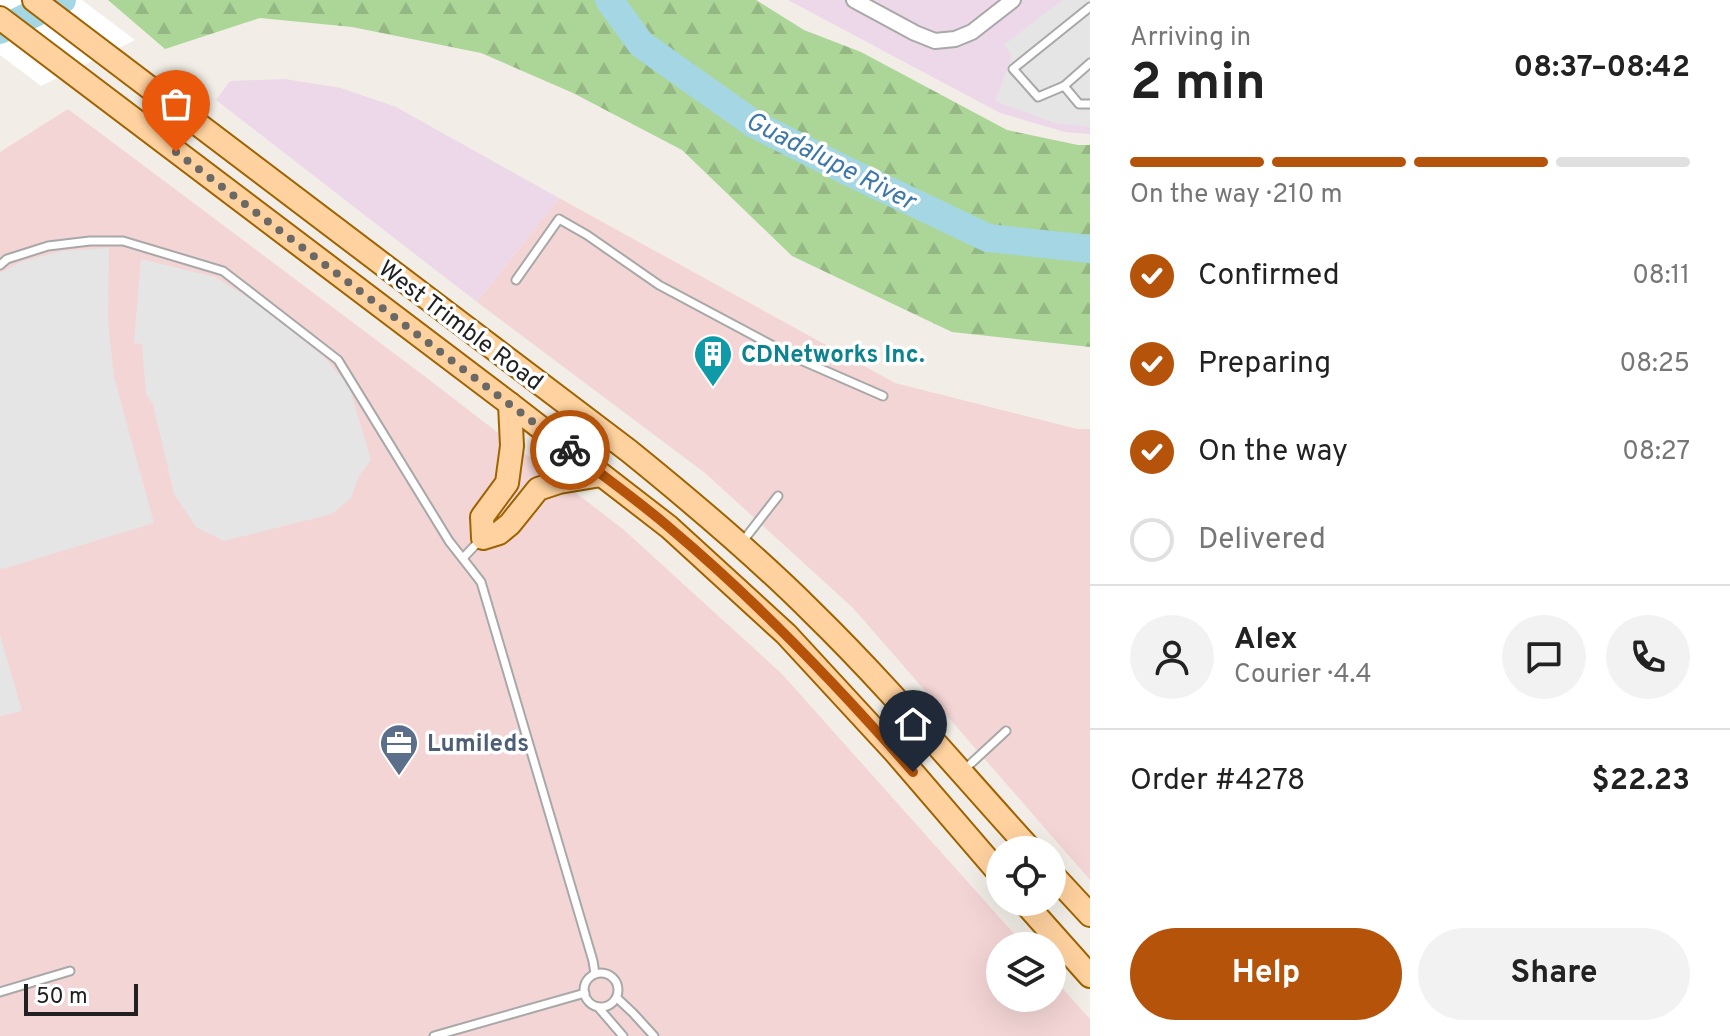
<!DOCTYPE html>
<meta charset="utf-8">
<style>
body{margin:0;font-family:Overpass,sans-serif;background:#f2f2f2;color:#222;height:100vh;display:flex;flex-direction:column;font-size:30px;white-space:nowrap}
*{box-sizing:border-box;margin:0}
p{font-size:26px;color:#767676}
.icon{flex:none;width:44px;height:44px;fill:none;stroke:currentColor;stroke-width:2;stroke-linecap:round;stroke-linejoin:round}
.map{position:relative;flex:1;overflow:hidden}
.sheet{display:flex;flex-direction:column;background:#fff;width:640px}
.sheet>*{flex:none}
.buttons{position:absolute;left:986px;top:836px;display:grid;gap:16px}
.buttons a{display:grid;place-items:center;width:80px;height:80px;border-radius:50%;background:#fff;box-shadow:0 8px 32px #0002;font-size:40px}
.scale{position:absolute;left:24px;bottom:20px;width:114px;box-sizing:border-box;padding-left:8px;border:4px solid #212121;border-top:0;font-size:22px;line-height:28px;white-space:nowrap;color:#212121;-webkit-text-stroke:6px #fff;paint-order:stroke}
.pin{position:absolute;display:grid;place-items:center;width:68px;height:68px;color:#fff;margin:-82px -34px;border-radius:50% 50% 50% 0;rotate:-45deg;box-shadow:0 0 8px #0007}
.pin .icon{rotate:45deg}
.courier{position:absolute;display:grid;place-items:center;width:80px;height:80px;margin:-40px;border:6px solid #b45309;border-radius:50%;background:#fff;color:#222;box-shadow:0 2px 10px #0007}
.head em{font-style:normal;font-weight:700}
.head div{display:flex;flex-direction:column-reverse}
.head{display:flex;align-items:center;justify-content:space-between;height:136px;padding:0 40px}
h1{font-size:52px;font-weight:700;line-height:60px}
.bar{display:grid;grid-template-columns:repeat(4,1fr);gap:12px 8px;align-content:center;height:96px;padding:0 40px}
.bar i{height:10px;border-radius:6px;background:#e0e0e0}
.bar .on{background:#b45309}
.bar p{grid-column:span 4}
.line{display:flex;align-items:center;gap:20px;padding:0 40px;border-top:2px solid #e0e0e0}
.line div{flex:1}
.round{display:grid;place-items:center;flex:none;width:84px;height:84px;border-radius:42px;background:#f2f2f2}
ol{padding:0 40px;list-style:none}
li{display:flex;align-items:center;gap:24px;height:88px}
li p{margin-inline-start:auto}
li .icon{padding:8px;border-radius:50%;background:#b45309;color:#fff;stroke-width:4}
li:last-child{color:#767676}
li i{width:44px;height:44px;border:4px solid #e0e0e0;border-radius:50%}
.primary-button{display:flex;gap:16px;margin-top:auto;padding:16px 40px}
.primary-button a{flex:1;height:92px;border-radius:48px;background:#b45309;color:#fff;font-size:32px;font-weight:700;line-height:92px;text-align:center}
.primary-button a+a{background:#f2f2f2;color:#222}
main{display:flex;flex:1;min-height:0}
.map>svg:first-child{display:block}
.commercial{fill:#f4d5d5}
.industrial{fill:#ecd8e9}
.forest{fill:url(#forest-firs)}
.parking{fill:#e5e5e5}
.pier{fill:#fff}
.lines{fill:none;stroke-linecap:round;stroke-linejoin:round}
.river{stroke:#a4d7e3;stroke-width:28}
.service-casing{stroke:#a8a8a8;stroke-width:11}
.minor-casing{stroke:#a8a8a8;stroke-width:18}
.primary-casing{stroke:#9e6300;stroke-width:26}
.service{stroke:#fff;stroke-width:7}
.minor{stroke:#fff;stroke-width:14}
.primary{stroke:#ffd29f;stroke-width:22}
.done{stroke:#6a6966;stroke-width:8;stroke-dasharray:0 14.4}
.route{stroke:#b45309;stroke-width:10}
.labels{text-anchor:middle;stroke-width:7;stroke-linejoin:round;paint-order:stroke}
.street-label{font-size:24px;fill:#212121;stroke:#fff}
.culture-label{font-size:24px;font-weight:bold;fill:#0d838f;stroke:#fff;text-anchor:start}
.service-label{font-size:24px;font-weight:bold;fill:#4e5e75;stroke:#fff;text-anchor:start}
.water-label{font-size:26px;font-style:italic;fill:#3e78a9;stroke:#fff}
</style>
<main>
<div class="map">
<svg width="1090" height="1036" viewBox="0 0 1090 1036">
<defs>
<pattern id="forest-firs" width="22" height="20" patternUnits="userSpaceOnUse" patternTransform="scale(2)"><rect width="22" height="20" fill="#acd598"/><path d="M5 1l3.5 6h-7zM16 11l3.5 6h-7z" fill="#94b783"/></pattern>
</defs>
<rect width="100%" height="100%" fill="#f2eee7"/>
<g class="commercial">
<polygon points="68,109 423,375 624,530 782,674 1025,946 1000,946 1000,998 1052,998 1052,977 1090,1019 1090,1036 0,1036 0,152"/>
<polygon points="559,198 895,383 1077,429 1090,429 1090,880 853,608 705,473 477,302"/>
</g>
<g class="industrial">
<polygon points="788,0 1090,0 1090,134 1065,132 1000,113"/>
<polygon points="285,79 341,88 396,107 559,198 477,302 216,100 230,81"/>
</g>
<polygon class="forest" points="108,0 756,0 804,30 861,52 1007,130 1078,145 1090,145 1090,347 952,332 792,256 682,150 573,93 481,53 352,27 260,18 165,49"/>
<g class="parking">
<polygon points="1062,0 1090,0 1090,127 1055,123 995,101 1012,56 1004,45"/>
<polygon points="109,248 108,321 114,377 154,523 3,569 0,568 0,273 21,262 62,251"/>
<polygon points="141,259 215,277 252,300 324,357 349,386 371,460 359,476 351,498 332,514 224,541 196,527 174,494 153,404 146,394 142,344 134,343"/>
<polygon points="0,635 22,711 0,716"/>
</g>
<polygon class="pier" points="0,0 82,0 135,40 41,86 0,55"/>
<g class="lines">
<g class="river">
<polyline points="609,0 641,44 754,124 843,169 988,238 1090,249"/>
<polyline points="0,30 62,0"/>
</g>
<g class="service-casing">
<g id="service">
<polyline points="1090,7 1013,69 1038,97 1064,86 1090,63"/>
<polyline points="1064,86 1079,104 1090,104"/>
<polyline points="0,265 7,259 48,246 90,241 123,241 223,271 338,360 449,541 481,582 593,961 595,974"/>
<polyline points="516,280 559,219 587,235 659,285 796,358 883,396"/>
<polyline points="743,541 778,496"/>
<polyline points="463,558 481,539"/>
<polyline points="965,769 1006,731"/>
<circle cx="601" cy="990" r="17"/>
<polyline points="0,992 70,971"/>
<polyline points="617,998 633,1013 654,1036"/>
<polyline points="598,1007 623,1036"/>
<polyline points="434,1036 585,993"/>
</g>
</g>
<g class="minor-casing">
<polyline id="minor" points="854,0 915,33 935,41 955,39 972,32 1013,0"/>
</g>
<g class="primary-casing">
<g id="primary">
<path d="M34 0 629 451C692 502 754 554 812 612 889 687 958 770 1031 850"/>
<polyline points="0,18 510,404 669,527 786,634 895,752 1000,874"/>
<polyline points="510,404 512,446 507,483 482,517 483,538 499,533 510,524 538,489 559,482 601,475"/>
<polyline points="1052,874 1090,915"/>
<polyline points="1024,902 1090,976"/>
</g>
</g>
<use href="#service" class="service"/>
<use href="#minor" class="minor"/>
<use href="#primary" class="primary"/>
</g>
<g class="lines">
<polyline class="done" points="176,152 570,450"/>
<path class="route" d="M570 450C604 477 639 501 671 529 759 603 838 686 913 772"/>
</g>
<defs>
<g id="building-pin" transform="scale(2)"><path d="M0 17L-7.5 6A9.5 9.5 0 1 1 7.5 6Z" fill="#0f9aa8" stroke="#fff"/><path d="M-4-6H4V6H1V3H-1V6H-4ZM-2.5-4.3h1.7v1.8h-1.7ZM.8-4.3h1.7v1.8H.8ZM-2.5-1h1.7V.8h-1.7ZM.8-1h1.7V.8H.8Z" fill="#fff"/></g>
<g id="office-pin" transform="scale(2)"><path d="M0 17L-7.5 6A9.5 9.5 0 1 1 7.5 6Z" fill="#5c6f8a" stroke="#fff"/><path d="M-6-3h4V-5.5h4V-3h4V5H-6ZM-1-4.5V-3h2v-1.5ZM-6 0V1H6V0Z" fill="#fff"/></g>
</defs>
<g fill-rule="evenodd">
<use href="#building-pin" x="713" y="354"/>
<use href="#office-pin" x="399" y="743"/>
</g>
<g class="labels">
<g class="street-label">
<text transform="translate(461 325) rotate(37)" y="8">West Trimble Road</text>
</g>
<g class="culture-label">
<text x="741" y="362">CDNetworks Inc.</text>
</g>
<g class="service-label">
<text x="427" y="751">Lumileds</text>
</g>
<g class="water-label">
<text transform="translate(831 160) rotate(27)" y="9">Guadalupe River</text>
</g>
</g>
</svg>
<div class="buttons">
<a><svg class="icon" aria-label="locate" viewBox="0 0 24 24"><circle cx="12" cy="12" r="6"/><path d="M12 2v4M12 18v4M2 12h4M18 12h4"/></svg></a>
<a><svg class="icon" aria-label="layers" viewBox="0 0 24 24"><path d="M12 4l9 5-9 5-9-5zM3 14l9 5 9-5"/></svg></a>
</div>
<div class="scale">50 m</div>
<div class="pin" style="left:176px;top:152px;background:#ea580c"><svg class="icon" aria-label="bag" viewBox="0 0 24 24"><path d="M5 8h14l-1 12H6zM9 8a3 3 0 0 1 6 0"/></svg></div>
<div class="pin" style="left:913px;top:772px;background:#1f2937"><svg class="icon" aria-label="home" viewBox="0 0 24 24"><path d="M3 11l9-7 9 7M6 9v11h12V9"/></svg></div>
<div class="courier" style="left:570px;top:450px"><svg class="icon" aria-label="bike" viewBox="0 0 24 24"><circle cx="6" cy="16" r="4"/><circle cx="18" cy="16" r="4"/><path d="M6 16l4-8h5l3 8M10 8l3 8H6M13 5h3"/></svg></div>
</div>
<section class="sheet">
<div class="head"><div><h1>2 min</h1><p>Arriving in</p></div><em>08:37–08:42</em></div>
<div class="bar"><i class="on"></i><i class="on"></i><i class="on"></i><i></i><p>On the way · 210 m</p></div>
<ol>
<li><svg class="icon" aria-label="check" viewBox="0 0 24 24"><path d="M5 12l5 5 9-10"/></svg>Confirmed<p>08:11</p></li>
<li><svg class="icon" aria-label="check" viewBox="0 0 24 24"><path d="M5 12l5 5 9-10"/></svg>Preparing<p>08:25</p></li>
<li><svg class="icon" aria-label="check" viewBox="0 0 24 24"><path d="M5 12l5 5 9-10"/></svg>On the way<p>08:27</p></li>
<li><i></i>Delivered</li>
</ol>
<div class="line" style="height:144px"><a class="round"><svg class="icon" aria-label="person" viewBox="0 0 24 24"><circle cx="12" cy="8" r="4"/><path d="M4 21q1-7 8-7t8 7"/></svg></a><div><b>Alex</b><p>Courier · 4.4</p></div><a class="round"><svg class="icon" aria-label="chat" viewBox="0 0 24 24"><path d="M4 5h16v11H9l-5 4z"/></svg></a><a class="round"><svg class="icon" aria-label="phone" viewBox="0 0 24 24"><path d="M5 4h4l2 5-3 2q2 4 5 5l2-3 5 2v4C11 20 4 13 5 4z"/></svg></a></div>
<div class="line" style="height:104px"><div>Order #4278</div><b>$22.23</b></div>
<div class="primary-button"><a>Help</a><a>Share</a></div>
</section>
</main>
